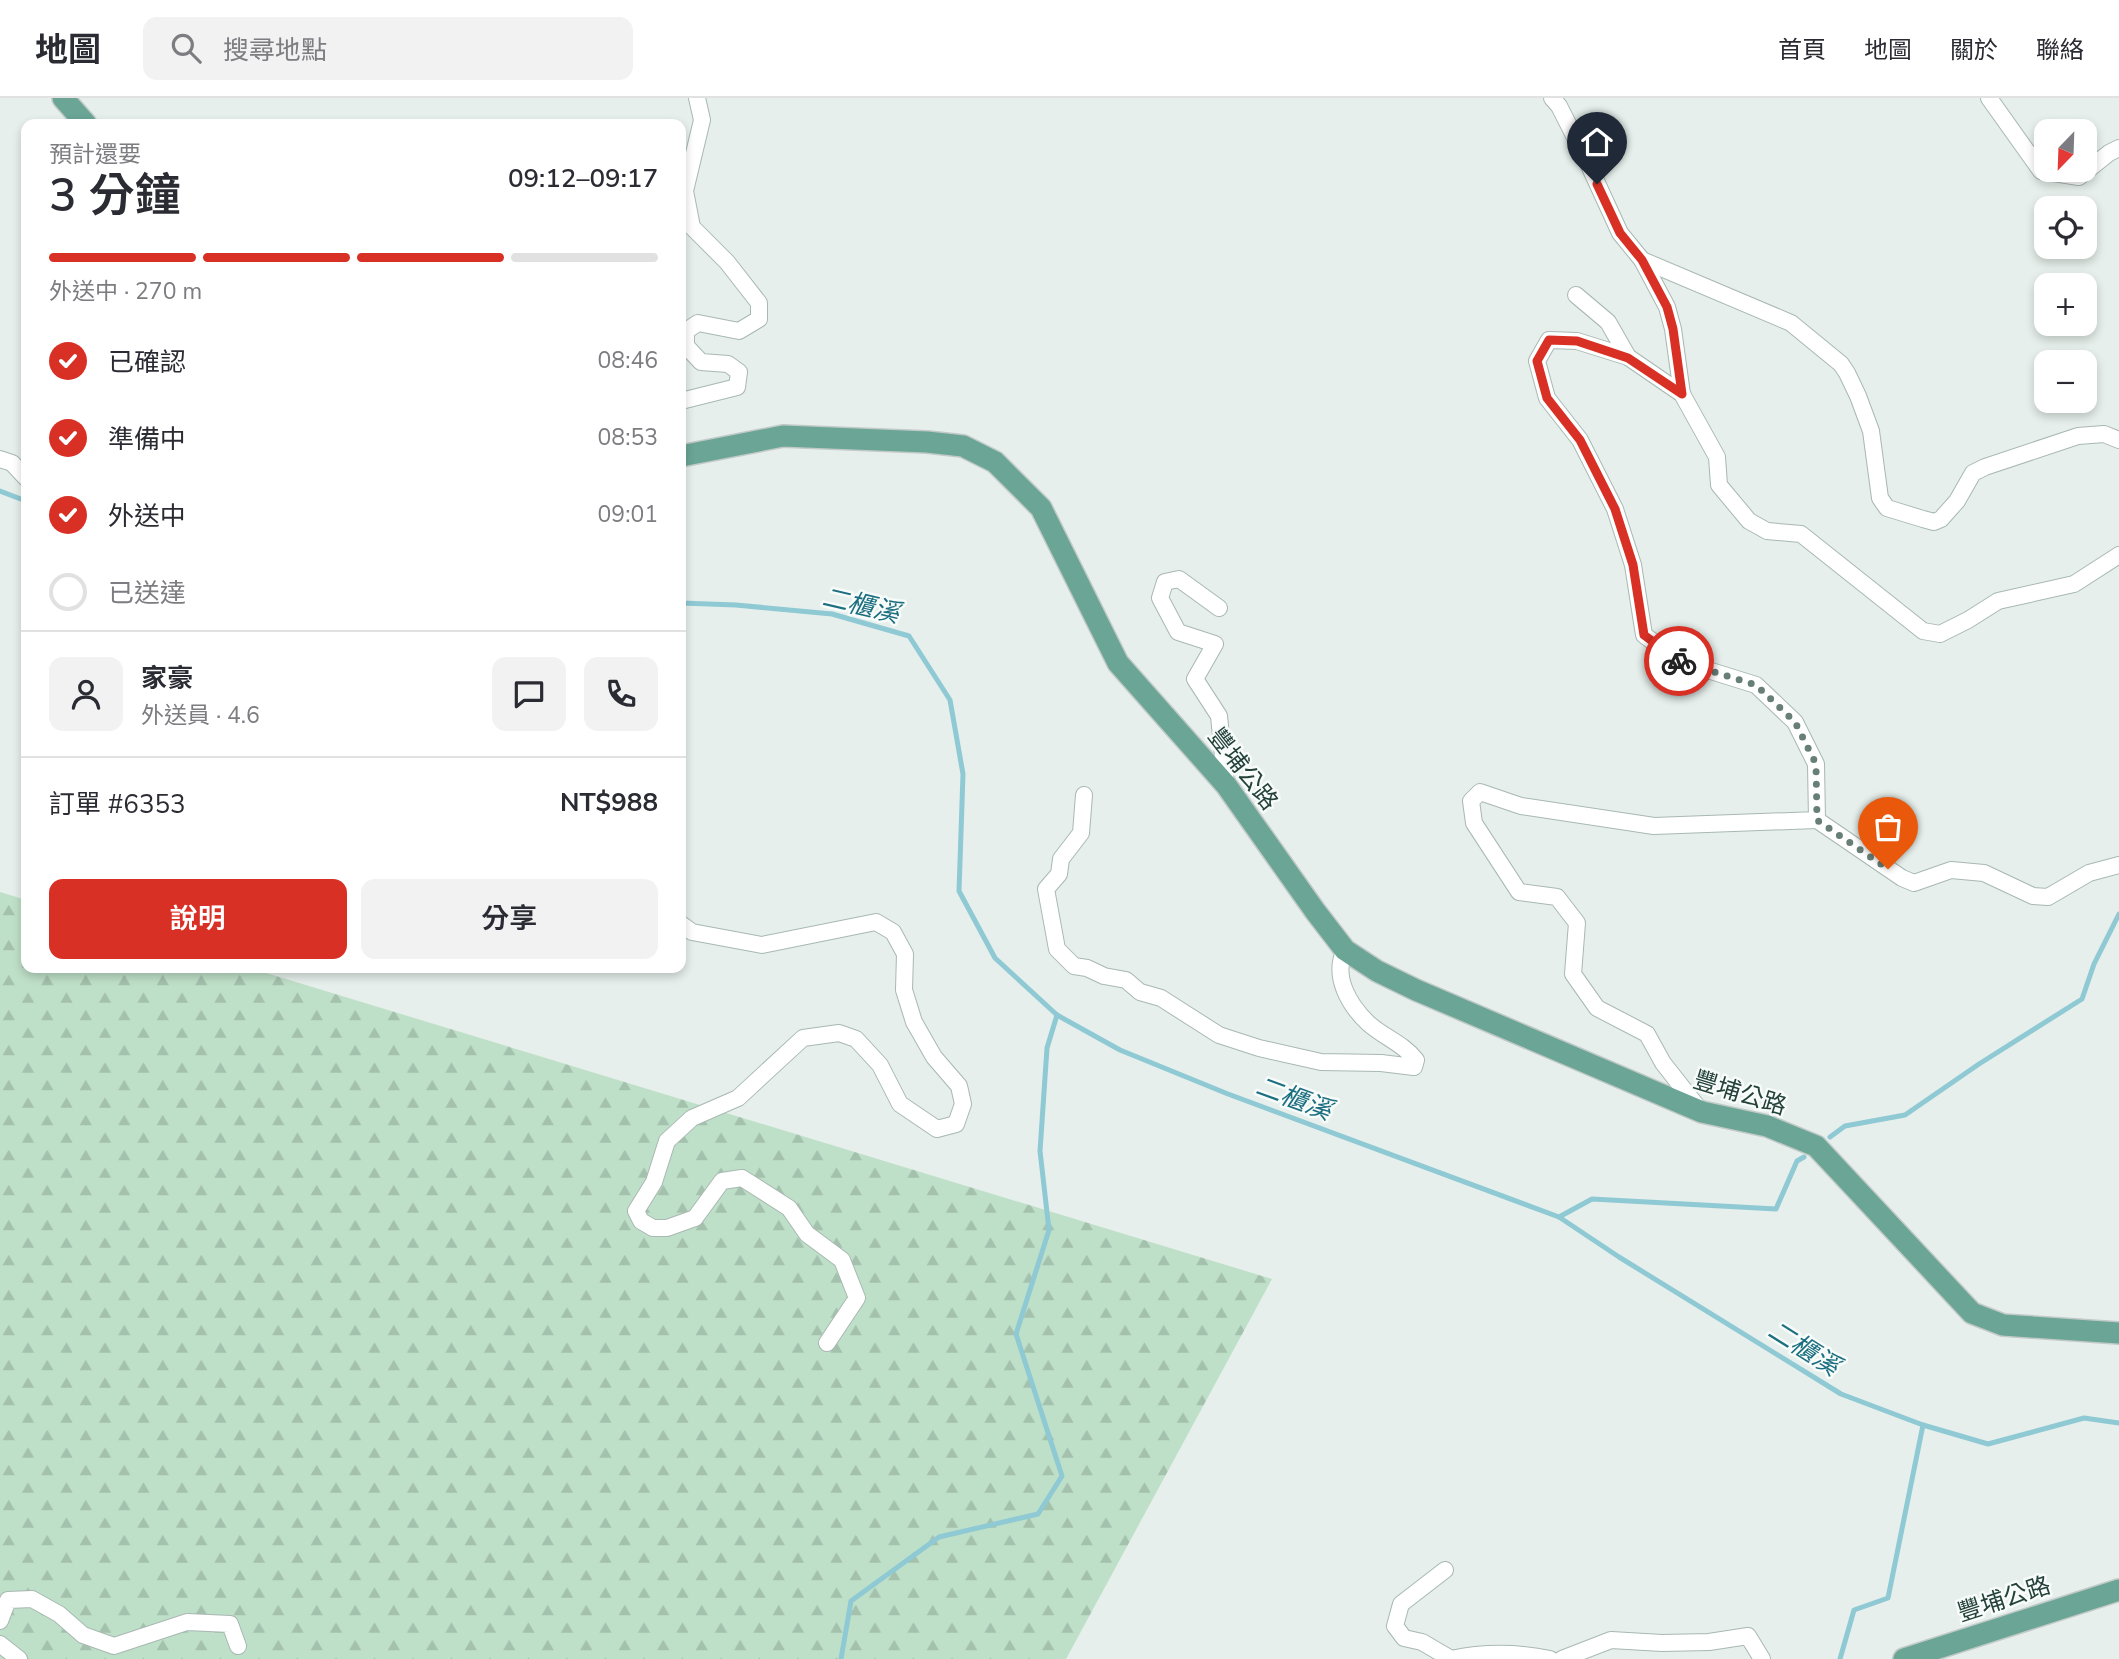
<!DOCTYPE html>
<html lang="zh-TW">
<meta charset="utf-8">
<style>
body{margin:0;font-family:"Nunito Sans","Noto Sans TC",sans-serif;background:#f2f2f3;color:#2b2b33;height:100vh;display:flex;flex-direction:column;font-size:26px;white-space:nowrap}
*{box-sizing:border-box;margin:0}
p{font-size:23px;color:#7c7c81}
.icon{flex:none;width:38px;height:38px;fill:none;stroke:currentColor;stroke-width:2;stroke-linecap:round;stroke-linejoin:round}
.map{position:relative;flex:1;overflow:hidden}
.panel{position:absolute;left:21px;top:21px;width:665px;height:854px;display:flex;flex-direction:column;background:#fff;border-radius:14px;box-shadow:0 4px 10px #0003}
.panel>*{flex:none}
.needle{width:46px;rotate:203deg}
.tools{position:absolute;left:2034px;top:21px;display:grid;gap:14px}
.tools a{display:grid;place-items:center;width:63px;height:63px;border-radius:14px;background:#fff;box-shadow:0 4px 10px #0003;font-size:35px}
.pin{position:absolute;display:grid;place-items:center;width:60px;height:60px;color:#fff;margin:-72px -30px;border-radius:50% 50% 50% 0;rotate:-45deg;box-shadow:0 0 7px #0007}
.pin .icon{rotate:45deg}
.courier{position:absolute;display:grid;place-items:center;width:70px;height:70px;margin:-35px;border:5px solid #d93025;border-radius:50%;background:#fff;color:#222;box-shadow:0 2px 9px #0007}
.overview em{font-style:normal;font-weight:600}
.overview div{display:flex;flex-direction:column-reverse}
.overview{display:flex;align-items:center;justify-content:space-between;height:119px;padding:0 28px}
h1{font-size:46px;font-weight:600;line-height:52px}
.bar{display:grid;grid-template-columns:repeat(4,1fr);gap:10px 7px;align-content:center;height:84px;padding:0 28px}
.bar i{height:9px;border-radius:5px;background:#e1e1e2}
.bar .on{background:#d93025}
.bar p{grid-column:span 4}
.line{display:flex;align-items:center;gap:18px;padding:0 28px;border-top:2px solid #e1e1e2}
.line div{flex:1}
.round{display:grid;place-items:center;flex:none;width:74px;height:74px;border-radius:14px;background:#f2f2f3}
ol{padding:0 28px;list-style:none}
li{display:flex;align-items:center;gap:21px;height:77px}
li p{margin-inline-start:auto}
li .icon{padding:7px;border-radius:50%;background:#d93025;color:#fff;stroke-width:4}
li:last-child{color:#7c7c81}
li i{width:38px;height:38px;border:4px solid #e1e1e2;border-radius:50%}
.primary-button{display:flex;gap:14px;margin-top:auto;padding:14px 28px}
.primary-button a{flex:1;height:80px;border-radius:14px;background:#d93025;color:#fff;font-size:28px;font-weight:600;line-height:80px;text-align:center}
.primary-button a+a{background:#f2f2f3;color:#2b2b33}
header{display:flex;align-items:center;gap:42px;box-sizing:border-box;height:98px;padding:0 35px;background:#fff;border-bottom:2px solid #e1e1e2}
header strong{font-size:33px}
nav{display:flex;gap:38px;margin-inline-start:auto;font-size:24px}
.search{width:490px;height:63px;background:#f2f2f3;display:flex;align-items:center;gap:18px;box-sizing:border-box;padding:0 24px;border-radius:14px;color:#7c7c81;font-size:26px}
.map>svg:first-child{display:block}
.forest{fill:url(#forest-firs)}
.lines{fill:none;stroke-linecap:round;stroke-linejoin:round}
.stream{stroke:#8ec9d4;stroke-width:5}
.minor-casing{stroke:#a8b8b2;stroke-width:18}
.primary-casing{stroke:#c2cac8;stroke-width:24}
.minor{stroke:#fff;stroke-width:16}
.primary{stroke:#6aa596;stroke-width:21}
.done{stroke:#687f78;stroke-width:7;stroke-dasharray:0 12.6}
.route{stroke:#d93025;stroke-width:9}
.labels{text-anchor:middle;stroke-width:5;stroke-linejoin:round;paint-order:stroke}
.street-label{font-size:24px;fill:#24423a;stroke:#f7fbf9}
.water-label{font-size:26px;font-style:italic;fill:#1c6f80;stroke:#f7fbf9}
</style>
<header>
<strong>地圖</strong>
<div class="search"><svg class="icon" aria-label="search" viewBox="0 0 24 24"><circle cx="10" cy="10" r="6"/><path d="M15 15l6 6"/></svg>搜尋地點</div>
<nav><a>首頁</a><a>地圖</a><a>關於</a><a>聯絡</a></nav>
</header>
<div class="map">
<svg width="2119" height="1561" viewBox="0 0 2119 1561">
<defs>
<pattern id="forest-firs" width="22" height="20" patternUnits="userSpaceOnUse" patternTransform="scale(1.75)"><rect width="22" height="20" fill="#bfe0c8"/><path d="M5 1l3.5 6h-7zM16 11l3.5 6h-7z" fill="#a4c1ad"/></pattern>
</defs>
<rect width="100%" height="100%" fill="#e6efeb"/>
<polygon class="forest" points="0,794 26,802 26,870 250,870 1272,1181 1066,1561 0,1561"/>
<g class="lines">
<g class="stream">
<polyline points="0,393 26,403"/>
<polyline points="681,505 736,507 832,516 909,538 950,602 963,676 959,793 995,860 1057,917 1120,952 1228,996 1559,1119 1619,1159 1841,1296 1923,1327 1988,1346 2084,1320 2119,1325"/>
<polyline points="1830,1039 1845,1028 1905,1017 1979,966 2082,901 2094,866 2119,816"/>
<polyline points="1559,1119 1592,1101 1776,1111 1797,1063 1804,1059"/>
<polyline points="841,1561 851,1503 939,1439 1038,1416 1062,1378 1016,1236 1049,1132 1040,1053 1047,950 1057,917"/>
<polyline points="1840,1561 1854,1512 1888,1500 1923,1327"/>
</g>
<g class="minor-casing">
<g id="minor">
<polyline points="1552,0 1559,8 1586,61 1620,135 1642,162 1667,209 1673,231 1682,296"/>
<polyline points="1989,0 2041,73 2079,79 2109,55 2119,50"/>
<polyline points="1642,162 1791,225 1841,266 1847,275 1858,298 1871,333 1880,400 1887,410 1923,421 1934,424 1941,421 1957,403 1973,375 1985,369 2078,338 2104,336 2119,342"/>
<polyline points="1576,197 1608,224 1628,259"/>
<polyline points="681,303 737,289 739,274 728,266 701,264 686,248 686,233 698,225 739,233 759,221 759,205 727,164 692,129 685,93 702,22 697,0"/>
<polyline points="0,361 12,365 26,380"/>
<polyline points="1219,510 1179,481 1165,484 1160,500 1178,534 1215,546 1195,581 1219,618 1226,687"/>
<path d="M1084 697 1081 735 1061 761 1059 776 1046 791 1057 851 1074 868 1087 870 1104 878 1126 882 1140 894 1161 900 1219 937 1259 950 1321 964 1381 965 1414 969 1416 962C1403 945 1383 939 1368 925 1349 907 1332 878 1345 852"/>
<polyline points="1817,722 1902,780 1914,785 1951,772 1984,775 2033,798 2048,799 2089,775 2119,767"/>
<polyline points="681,826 692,834 762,847 876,824 893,834 905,856 904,892 914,924 934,959 959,988 963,1006 956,1026 937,1031 900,1006 880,967 856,941 839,935 803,940 738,1000 692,1020 667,1043 654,1084 636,1113 641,1123 653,1130 667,1130 695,1120 722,1083 742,1080 789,1110 807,1136 842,1162 857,1200 827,1245"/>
<polyline points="1700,1012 1663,965 1647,936 1597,910 1573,876 1577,825 1557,799 1519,794 1474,725 1471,703 1480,694 1521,708 1654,728 1817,722 1816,666 1795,624 1756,587 1679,563 1644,537 1633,467 1615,411 1580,342 1547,300 1537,263 1549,242 1577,243 1628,259 1682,296 1717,359 1719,387 1749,423 1767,433 1801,436 1923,533 1940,536 1968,522 1998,503 2074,486 2119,457"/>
<path d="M1445 1472 1401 1506 1395 1528 1404 1540 1422 1544 1451 1561C1484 1554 1516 1554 1550 1561"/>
<polyline points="0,1523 8,1502 32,1501 59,1516 83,1537 114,1548 187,1524 230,1526 238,1548"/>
<polyline points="0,1546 19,1561"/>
<polyline points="1562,1561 1611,1542 1662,1545 1709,1544 1748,1538 1762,1561"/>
</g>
</g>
<g class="primary-casing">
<g id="primary">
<polyline points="63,0 86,26"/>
<polyline points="681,358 783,338 927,344 963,348 995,364 1041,410 1118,565 1226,687 1315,813 1345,852 1377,873 1416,892 1702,1014 1767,1028 1816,1048 1972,1215 2003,1227 2119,1235"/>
<polyline points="1904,1561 2119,1492"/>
</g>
</g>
<use href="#minor" class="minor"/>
<use href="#primary" class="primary"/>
</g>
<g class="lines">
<polyline class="done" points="1679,563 1756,587 1795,624 1816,666 1817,722 1888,771"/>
<polyline class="route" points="1597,86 1620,135 1642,162 1667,209 1673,231 1682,296 1628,260 1577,243 1549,242 1537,263 1547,300 1580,342 1615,411 1633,467 1644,537 1679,563"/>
</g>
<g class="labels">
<g class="street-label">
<text transform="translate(1243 671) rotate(52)" y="8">豐埔公路</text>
<text transform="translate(1740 995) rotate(17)" y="8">豐埔公路</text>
<text transform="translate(2004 1501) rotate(-18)" y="8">豐埔公路</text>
</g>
<g class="water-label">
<text transform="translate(861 507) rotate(13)" y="9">二櫃溪</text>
<text transform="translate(1294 1000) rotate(20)" y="9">二櫃溪</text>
<text transform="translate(1804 1250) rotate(32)" y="9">二櫃溪</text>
</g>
</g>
</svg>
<div class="tools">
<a><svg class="needle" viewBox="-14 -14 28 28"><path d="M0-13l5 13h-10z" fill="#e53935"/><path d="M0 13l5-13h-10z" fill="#7c7c81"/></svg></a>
<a><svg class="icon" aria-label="locate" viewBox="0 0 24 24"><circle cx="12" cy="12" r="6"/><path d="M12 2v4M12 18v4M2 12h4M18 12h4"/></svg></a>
<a>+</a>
<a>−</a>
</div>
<div class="pin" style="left:1888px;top:771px;background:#ea580c"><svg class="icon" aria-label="bag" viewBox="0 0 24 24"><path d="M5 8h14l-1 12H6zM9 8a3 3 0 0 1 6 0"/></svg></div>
<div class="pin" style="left:1597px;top:86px;background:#1f2937"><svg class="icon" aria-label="home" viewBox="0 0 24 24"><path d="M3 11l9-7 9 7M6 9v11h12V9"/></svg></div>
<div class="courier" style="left:1679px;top:563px"><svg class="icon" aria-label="bike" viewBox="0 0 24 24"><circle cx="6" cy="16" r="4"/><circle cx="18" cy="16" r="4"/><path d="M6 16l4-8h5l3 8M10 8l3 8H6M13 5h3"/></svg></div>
<section class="panel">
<div class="overview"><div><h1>3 分鐘</h1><p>預計還要</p></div><em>09:12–09:17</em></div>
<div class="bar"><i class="on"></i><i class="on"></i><i class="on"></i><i></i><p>外送中 · 270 m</p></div>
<ol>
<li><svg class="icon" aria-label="check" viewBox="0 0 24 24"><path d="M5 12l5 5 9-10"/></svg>已確認<p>08:46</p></li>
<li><svg class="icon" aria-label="check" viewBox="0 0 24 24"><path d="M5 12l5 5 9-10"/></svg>準備中<p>08:53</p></li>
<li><svg class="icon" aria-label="check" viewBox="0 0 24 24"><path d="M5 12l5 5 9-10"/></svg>外送中<p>09:01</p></li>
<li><i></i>已送達</li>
</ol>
<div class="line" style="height:126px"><a class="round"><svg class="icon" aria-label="person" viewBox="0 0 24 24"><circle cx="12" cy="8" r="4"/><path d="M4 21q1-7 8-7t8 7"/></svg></a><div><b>家豪</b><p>外送員 · 4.6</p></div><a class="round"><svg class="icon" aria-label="chat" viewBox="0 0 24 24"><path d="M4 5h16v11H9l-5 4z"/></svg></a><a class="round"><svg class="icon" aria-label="phone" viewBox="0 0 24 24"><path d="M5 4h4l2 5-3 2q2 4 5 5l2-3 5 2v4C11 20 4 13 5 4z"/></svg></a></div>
<div class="line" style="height:91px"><div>訂單 #6353</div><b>NT$988</b></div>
<div class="primary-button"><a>說明</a><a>分享</a></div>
</section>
</div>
